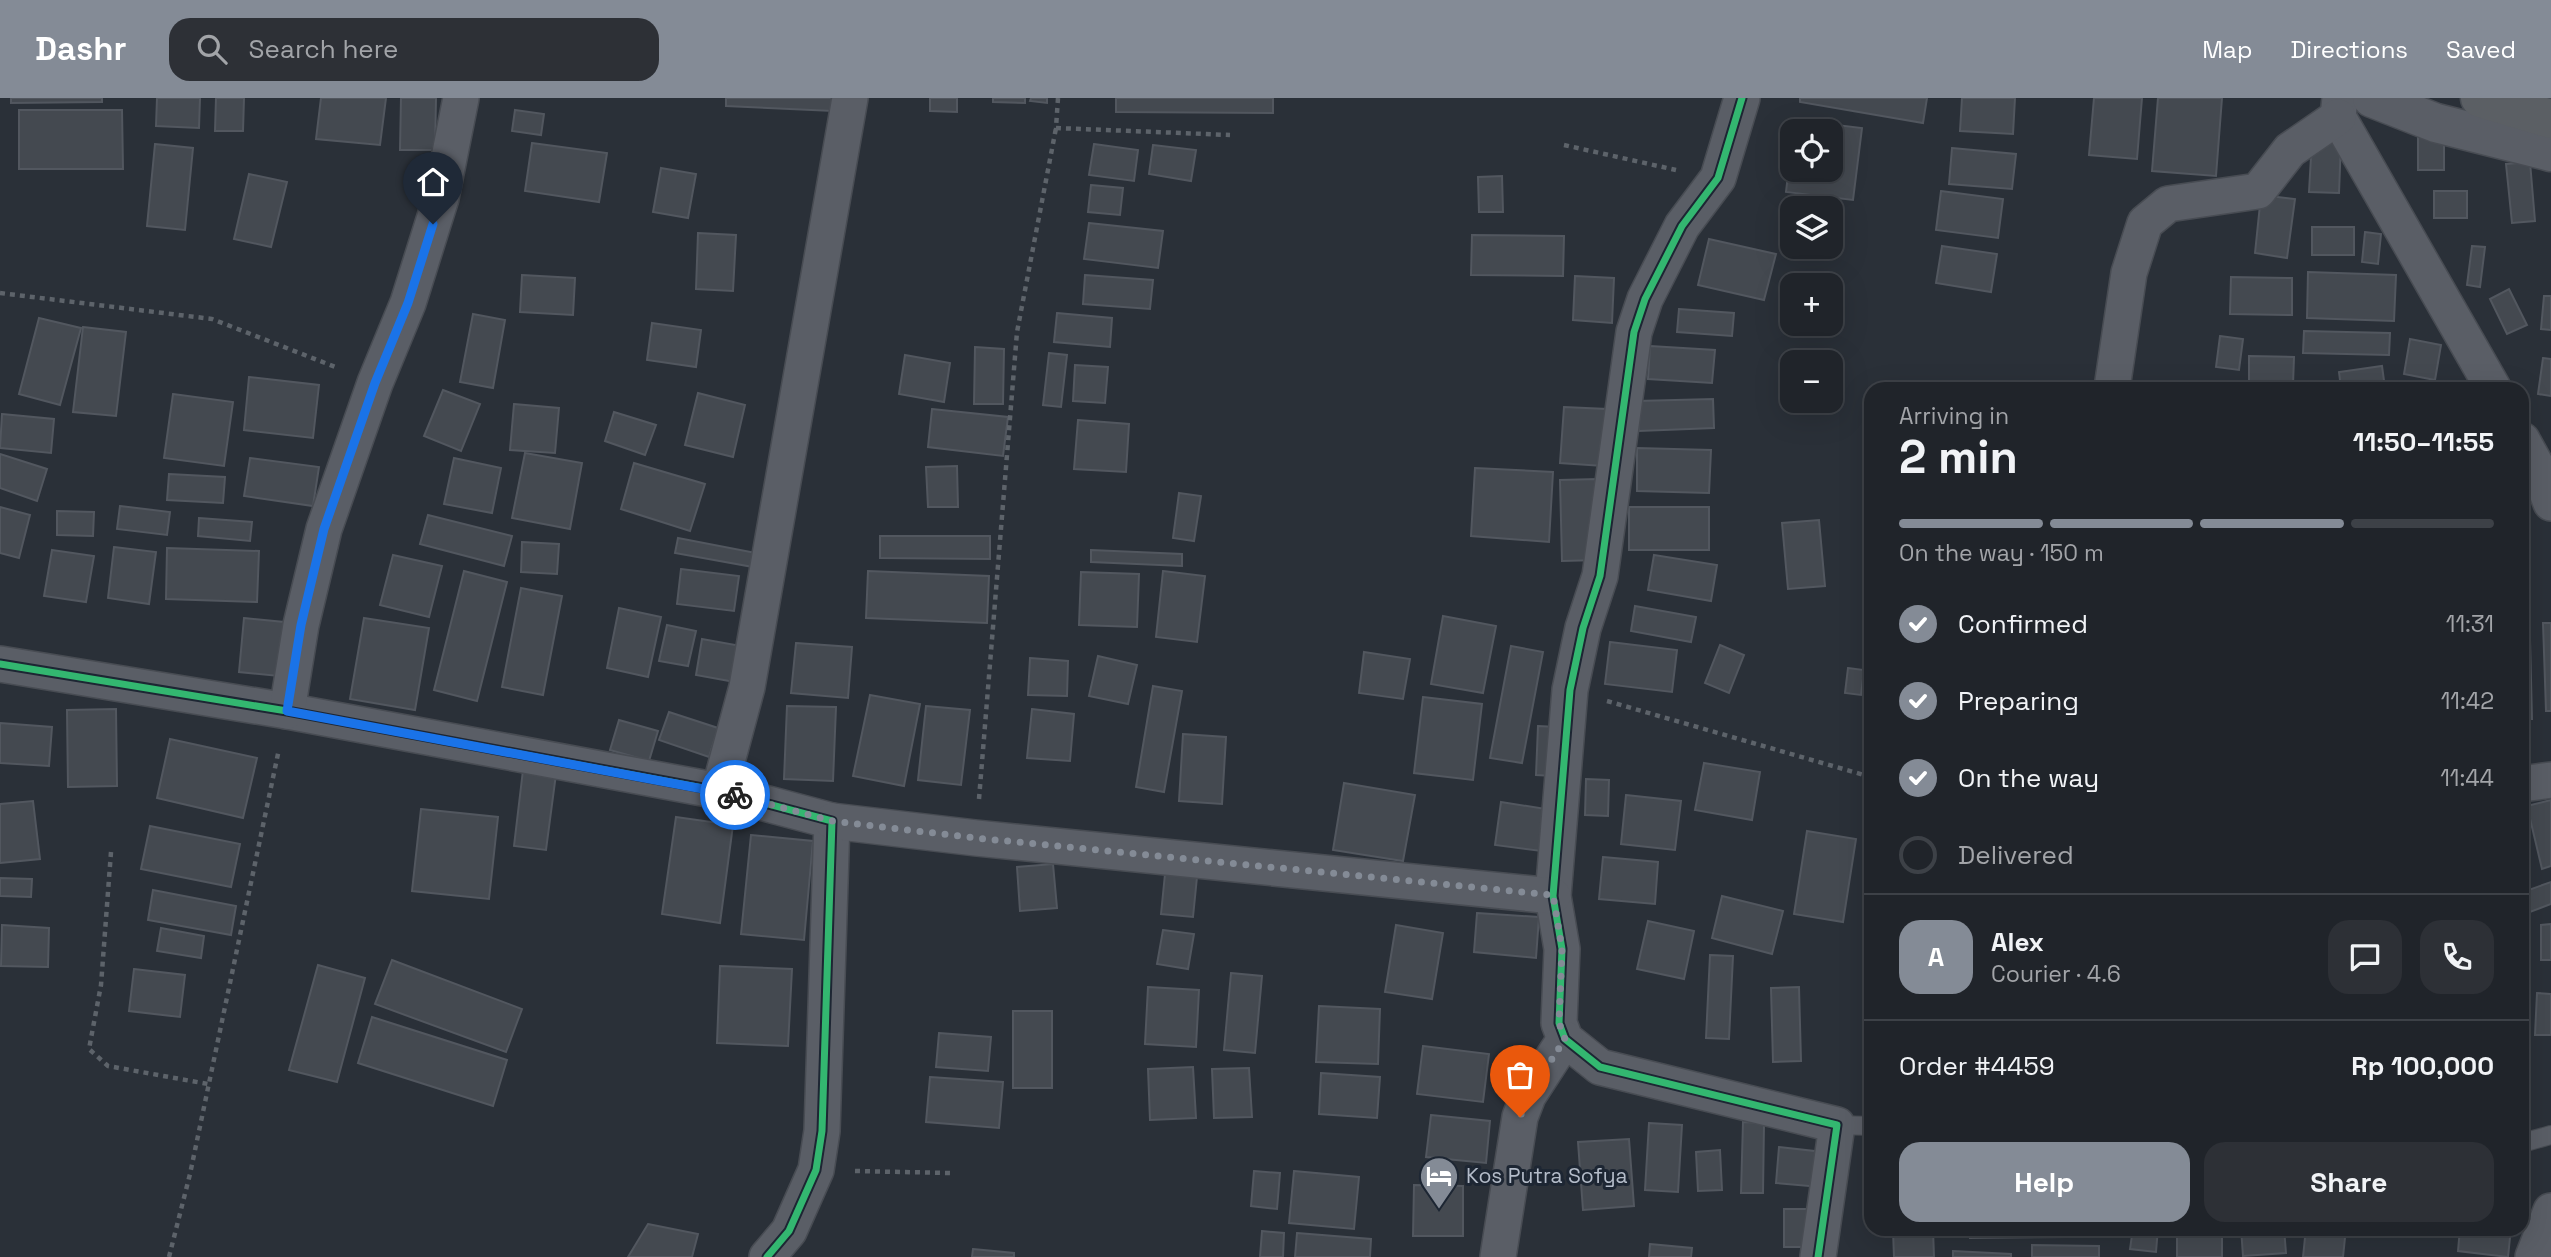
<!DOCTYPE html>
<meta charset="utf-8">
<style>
body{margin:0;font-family:"Space Grotesk",sans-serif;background:#2d3036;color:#f1f3f6;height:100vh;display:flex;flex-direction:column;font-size:26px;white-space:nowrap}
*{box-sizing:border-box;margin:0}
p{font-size:23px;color:#a2a4a8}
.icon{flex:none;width:38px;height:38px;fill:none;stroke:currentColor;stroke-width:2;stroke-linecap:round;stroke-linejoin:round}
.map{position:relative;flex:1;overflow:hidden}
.drawer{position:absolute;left:1864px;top:284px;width:665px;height:854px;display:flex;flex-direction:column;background:#20242a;border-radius:21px;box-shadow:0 7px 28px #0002,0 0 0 2px #3d4147}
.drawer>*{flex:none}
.controls{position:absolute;left:1780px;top:21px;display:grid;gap:14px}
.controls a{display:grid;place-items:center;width:63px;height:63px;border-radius:14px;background:#20242a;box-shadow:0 7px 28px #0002,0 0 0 2px #3d4147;font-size:35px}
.pin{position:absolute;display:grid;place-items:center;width:60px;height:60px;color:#fff;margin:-72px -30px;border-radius:50% 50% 50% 0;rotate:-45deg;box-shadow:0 0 7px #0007}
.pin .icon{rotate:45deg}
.courier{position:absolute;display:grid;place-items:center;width:70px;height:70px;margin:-35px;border:5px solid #1a73e8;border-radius:50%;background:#fff;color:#222;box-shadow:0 2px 9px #0007}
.headline em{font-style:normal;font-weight:600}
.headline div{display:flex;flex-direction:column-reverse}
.headline{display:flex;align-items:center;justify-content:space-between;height:119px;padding:0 35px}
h1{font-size:46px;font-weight:600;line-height:52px}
.bar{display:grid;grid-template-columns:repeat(4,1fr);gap:10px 7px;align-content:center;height:84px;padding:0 35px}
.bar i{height:9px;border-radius:5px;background:#3d4147}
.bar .active{background:#848b96}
.bar p{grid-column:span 4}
.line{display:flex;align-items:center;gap:18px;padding:0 35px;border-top:2px solid #3d4147}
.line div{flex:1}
.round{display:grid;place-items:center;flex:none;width:74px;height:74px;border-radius:21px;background:#2d3036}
ol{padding:0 35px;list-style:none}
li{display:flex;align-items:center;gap:21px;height:77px}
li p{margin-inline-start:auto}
li .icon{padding:7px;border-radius:50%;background:#848b96;color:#fff;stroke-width:4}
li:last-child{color:#a2a4a8}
li i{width:38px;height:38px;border:4px solid #3d4147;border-radius:50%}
.cta{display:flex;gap:14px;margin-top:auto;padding:14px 35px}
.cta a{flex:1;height:80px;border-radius:21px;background:#848b96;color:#fff;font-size:28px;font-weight:600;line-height:80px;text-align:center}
.cta a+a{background:#2d3036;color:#f1f3f6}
header{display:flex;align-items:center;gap:42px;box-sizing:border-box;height:98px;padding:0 35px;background:#848b96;color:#fff}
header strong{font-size:33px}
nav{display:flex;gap:38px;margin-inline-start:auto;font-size:24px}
.search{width:490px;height:63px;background:#2d3036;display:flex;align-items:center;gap:18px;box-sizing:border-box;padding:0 24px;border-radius:21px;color:#a2a4a8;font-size:26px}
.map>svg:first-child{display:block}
.building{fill:#444950;stroke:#52575f;stroke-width:2}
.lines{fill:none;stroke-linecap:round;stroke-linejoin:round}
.service-casing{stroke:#484c53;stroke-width:20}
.minor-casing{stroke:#484c53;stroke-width:38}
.tertiary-casing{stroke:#484c53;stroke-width:41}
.trunk-casing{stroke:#474c53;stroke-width:41}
.path{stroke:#5d636a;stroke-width:4.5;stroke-dasharray:5 5;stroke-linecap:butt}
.service{stroke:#5a5e66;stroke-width:18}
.minor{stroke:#5a5e66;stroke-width:35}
.tertiary{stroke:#5a5e66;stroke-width:38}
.trunk{stroke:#5b5f64;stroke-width:38}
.cycleway-casing{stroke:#1d2633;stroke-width:11}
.cycleway{stroke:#33b770;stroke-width:7}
.done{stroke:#848b96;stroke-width:7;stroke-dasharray:0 12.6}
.route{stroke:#1a73e8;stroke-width:9}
.labels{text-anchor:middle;stroke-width:6;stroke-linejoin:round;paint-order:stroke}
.poi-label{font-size:21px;fill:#b4bcc9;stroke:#1d2633;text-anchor:start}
</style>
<header>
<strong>Dashr</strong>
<div class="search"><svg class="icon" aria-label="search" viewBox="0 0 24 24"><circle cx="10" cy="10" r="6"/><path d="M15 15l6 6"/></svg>Search here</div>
<nav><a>Map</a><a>Directions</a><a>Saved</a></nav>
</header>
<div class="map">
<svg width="2551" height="1159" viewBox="0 0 2551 1159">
<rect width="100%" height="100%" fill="#2a3038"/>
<g class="building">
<polygon points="11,0 102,0 102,4 11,5"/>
<polygon points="157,0 200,0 199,30 156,28"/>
<polygon points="216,0 244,0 243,33 215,33"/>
<polygon points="321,0 386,0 380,47 316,41"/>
<polygon points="401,0 436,0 435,52 400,52"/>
<polygon points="726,0 834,0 833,13 726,8"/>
<polygon points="930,0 957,0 957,14 930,13"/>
<polygon points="993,0 1025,0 1025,5 993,4"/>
<polygon points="1031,0 1047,0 1047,5 1030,3"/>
<polygon points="1116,0 1273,0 1273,15 1116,14"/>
<polygon points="1800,0 1927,0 1923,25 1800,4"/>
<polygon points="1962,0 2015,0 2013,36 1960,33"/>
<polygon points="2094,0 2142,0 2137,61 2089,57"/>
<polygon points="2158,0 2222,0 2216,78 2152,73"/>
<polygon points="19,12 122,12 123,71 19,71"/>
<polygon points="515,12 544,16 541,37 512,33"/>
<polygon points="1795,22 1862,30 1853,102 1786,94 1792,43 1792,72 1830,72 1830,33 1793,33"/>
<rect x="2418" y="39" width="26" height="33"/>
<polygon points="2312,41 2341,43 2339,95 2309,94"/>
<polygon points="532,45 607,55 599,104 525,93"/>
<polygon points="155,46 193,50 185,132 147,128"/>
<polygon points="1094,46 1138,52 1134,83 1089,77"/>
<polygon points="1153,47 1196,52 1191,83 1149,76"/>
<polygon points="1952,50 2016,56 2012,91 1949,86"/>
<polygon points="2530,64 2535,123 2512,125 2506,66"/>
<polygon points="661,70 696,76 688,120 653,114"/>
<polygon points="249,76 287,84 271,149 234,141"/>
<polygon points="1502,78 1503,114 1479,114 1478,79"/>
<polygon points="1091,87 1123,90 1120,117 1088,114"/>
<polygon points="1941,93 2003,101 1998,140 1936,132"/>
<rect x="2434" y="93" width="33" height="27"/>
<polygon points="2261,97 2295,101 2287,160 2255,155"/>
<polygon points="1089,125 1163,133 1158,170 1084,161"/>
<rect x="2312" y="129" width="42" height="28"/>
<polygon points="2365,134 2381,136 2378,166 2362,164"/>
<polygon points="698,135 736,137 733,193 696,191"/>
<polygon points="1472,137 1564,138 1563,178 1471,177"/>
<polygon points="1709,141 1776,156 1764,202 1698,187"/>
<polygon points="1942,148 1997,156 1991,194 1936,185"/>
<polygon points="2472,148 2485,149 2480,189 2467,187"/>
<polygon points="2308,174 2396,177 2394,223 2307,220"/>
<polygon points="522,177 575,180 573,217 520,214"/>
<polygon points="1085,177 1153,182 1150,211 1083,206"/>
<polygon points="1575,178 1614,180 1612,225 1573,222"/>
<polygon points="2231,179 2292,180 2292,217 2230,216"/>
<polygon points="2509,191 2527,227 2507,236 2490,201"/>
<polygon points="2544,198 2551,198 2551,232 2541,231"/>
<polygon points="1679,211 1734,215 1732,238 1677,234"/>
<polygon points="1057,215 1112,220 1110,249 1054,244"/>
<polygon points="473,216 505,222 493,290 460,284"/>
<polygon points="39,220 81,230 60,307 19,296"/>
<polygon points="652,225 701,232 696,269 647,262"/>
<polygon points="83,229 126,234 116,318 73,314"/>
<polygon points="2304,233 2390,235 2389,257 2303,255"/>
<polygon points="2220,238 2243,241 2239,272 2216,269"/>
<polygon points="2410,241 2441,247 2435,282 2404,276"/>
<polygon points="1650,248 1715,252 1712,285 1648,281"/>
<polygon points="975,249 1004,251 1003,306 974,306"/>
<polygon points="1049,255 1067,257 1061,309 1043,307"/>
<polygon points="905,257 950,265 944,304 899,296"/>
<polygon points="2249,258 2294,259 2293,287 2249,287"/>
<polygon points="2543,260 2551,261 2551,298 2538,296"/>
<polygon points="1075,267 1108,269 1105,305 1073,303"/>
<polygon points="2382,268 2385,290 2341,290 2339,274"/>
<polygon points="249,279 319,287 313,340 244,332"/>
<polygon points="443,292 480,306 461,353 424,338"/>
<polygon points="698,295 745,307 733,359 685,347"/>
<polygon points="173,296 233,304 224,368 164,360"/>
<polygon points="1713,301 1714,330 1639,333 1637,303"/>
<polygon points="514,306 559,310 555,355 510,352"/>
<polygon points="1564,309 1607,311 1603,368 1560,365"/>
<polygon points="932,311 1008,319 1003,358 928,349"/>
<polygon points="614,314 656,327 645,357 605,343"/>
<polygon points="2,316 54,321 51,355 0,350"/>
<polygon points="1078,322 1129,326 1126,374 1074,371"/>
<polygon points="1637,350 1711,352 1709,395 1637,393"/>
<polygon points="525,355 582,365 570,431 512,420"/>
<polygon points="0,356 47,371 37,403 0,390"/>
<polygon points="250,360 319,369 313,408 244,398"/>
<polygon points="454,360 501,370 492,415 444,406"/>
<polygon points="634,365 705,386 690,433 621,411"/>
<polygon points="957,368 958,409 928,409 926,369"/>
<polygon points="1475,370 1553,374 1549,444 1471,438"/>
<polygon points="169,376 225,379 223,405 167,402"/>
<polygon points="1597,381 1598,462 1562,463 1560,382"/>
<polygon points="1179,395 1201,398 1194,443 1173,440"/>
<polygon points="120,408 170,414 167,437 117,431"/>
<polygon points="0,409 30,417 19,460 0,455"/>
<rect x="1629" y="409" width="80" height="43"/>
<polygon points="57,413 94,414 93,438 57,437"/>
<polygon points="428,417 512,438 504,468 420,446"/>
<polygon points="199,420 252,424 250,443 198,438"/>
<polygon points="1819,422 1825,488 1788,491 1782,425"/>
<polygon points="2528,433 2530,499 2522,499 2522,434"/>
<polygon points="880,438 990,438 990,461 880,460"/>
<polygon points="678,440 756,455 753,469 675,455"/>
<polygon points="522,444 559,446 557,476 521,474"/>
<polygon points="114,449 156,454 149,506 108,500"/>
<polygon points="167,450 259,453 257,504 166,501"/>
<polygon points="52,452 94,458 86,504 44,498"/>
<polygon points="1091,452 1182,456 1182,468 1091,464"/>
<polygon points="393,457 442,468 429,519 380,507"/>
<polygon points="1654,457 1717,467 1711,503 1648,492"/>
<polygon points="681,471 739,478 734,513 677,506"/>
<polygon points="464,473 507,484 477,603 434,592"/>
<polygon points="868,473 989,478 987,525 866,520"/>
<polygon points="1163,473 1205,478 1197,544 1156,539"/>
<polygon points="1081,474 1139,476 1137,529 1079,527"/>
<polygon points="521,490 562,498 543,597 502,589"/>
<polygon points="1635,508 1696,519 1691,544 1631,533"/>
<polygon points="619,510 661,519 648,579 607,570"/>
<polygon points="1443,518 1496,528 1483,595 1431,586"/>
<polygon points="244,520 294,525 289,579 239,574"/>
<polygon points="364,520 429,530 415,612 350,601"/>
<polygon points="2543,525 2551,525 2551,613 2546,613"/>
<polygon points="667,527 696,533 688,568 659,563"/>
<polygon points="702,541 741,548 735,584 696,577"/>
<polygon points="2522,542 2530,542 2532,621 2522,621"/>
<polygon points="1610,544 1677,552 1672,594 1605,586"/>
<polygon points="796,545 852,549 848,600 791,595"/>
<polygon points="1720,547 1744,557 1729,595 1705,585"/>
<polygon points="1511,548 1543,554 1522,665 1490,660"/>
<polygon points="1364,554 1410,561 1403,601 1359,595"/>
<polygon points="1098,558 1137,567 1128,606 1089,598"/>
<polygon points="1030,560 1068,563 1067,598 1028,597"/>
<polygon points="1848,570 1864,572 1861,597 1845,595"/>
<polygon points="1153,588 1182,593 1164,694 1136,689"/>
<polygon points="870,597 920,606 904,688 853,678"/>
<polygon points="1423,599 1482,606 1473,682 1414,675"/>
<polygon points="787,608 836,609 833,683 784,681"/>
<polygon points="926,608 970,612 961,687 918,682"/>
<polygon points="116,611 117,688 68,689 67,612"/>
<polygon points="1032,611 1074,616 1070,663 1027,660"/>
<polygon points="669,614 718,630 709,659 659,642"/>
<polygon points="619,622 658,633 649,663 610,652"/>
<polygon points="0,625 52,629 49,668 0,665"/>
<polygon points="1538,628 1557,629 1554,678 1536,677"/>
<polygon points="1183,636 1226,639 1222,706 1179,703"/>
<polygon points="170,641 257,660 243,720 157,700"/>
<polygon points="1704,665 1760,674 1752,722 1695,712"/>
<polygon points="523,672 556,676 546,752 514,748"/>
<polygon points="1586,681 1609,682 1608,718 1585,717"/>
<polygon points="1344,685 1415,697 1403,763 1333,752"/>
<polygon points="1626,697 1681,703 1675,752 1621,746"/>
<polygon points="2551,702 2551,768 2542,771 2527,708"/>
<polygon points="33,703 40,761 0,765 0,706"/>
<polygon points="1501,704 1546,711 1541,753 1495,747"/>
<polygon points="421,711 498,719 489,801 412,793"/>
<polygon points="676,719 733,727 720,825 662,816"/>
<polygon points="150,728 240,746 231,789 141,771"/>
<polygon points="1807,733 1856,741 1843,824 1794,816"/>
<polygon points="751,737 813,743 804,842 741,836"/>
<polygon points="1603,759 1658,764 1655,806 1599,801"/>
<polygon points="1053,766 1057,810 1020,813 1017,769"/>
<polygon points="1165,776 1197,779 1193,819 1161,816"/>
<polygon points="0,780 32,781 31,799 0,798"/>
<polygon points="2551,784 2551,806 2530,814 2523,794"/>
<polygon points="153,792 236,808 231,837 148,822"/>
<polygon points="1722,798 1783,813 1772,856 1712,840"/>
<polygon points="1477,815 1539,819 1536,860 1474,854"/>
<polygon points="1648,823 1694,833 1684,881 1637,871"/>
<polygon points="2551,826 2551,862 2541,862 2541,827"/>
<polygon points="2,827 49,830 48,869 1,868"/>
<polygon points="1396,827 1443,835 1432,901 1385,894"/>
<polygon points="161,830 204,838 201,860 157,853"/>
<polygon points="1163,832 1194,836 1188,871 1157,866"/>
<polygon points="1710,857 1733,858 1729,941 1706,940"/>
<polygon points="392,862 522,911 506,954 375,906"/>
<polygon points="318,867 365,880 337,984 289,972"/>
<polygon points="720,868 792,871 788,948 717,945"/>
<polygon points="134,871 185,877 180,919 129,913"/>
<polygon points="1231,875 1262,878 1255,955 1224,952"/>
<polygon points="1148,889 1199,892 1196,949 1145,946"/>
<polygon points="1799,889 1801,963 1773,964 1771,890"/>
<polygon points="2537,895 2551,896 2551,937 2535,937"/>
<polygon points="1319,908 1380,911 1378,966 1316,964"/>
<rect x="1013" y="913" width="39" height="77"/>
<polygon points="372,919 507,962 493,1008 358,965"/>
<polygon points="939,935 991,939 988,973 936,969"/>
<polygon points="1423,948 1489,956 1483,1004 1417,996"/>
<polygon points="1193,969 1196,1020 1150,1022 1148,971"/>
<polygon points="1249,970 1252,1019 1214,1020 1212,971"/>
<polygon points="1321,975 1380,979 1377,1020 1319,1016"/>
<polygon points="930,979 1003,984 999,1030 926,1024"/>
<polygon points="1431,1017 1490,1023 1486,1065 1426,1059"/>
<polygon points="1743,1024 1764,1025 1763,1095 1741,1095"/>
<polygon points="1649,1025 1682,1027 1678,1094 1645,1092"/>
<polygon points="1629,1041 1634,1108 1583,1112 1578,1044"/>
<polygon points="1779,1049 1823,1054 1820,1089 1776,1085"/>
<polygon points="1720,1052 1722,1092 1698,1093 1696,1054"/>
<polygon points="1254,1073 1280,1075 1277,1111 1251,1108"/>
<polygon points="1294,1073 1359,1079 1354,1131 1289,1125"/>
<polygon points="1414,1087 1463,1088 1463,1138 1413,1138"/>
<rect x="1784" y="1111" width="28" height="38"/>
<polygon points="648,1126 698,1136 692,1159 628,1159"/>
<polygon points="1970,1130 2068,1130 2068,1139 1970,1140"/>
<polygon points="2133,1130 2158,1130 2156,1154 2130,1151"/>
<rect x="2177" y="1130" width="45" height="29"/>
<polygon points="2241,1130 2284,1130 2286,1155 2243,1158"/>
<polygon points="2306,1130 2346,1130 2343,1159 2303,1159"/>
<polygon points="2460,1130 2511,1130 2508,1159 2458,1153"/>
<polygon points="1933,1131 1934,1159 1894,1159 1893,1133"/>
<polygon points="1262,1133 1284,1135 1283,1159 1260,1159"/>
<polygon points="1297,1135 1371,1141 1370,1159 1295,1159"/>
<polygon points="1650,1146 1692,1150 1691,1159 1649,1159"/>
<polygon points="2032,1147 2099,1148 2099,1159 2032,1159"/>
<polygon points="973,1151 1014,1155 1014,1159 972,1159"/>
<polygon points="1953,1153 2011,1156 2011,1159 1953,1159"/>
</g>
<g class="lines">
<g class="service-casing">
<g id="service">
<polyline points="1837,1027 1871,1028"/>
<polyline points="2522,1045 2551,1037"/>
</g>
</g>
<g class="minor-casing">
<g id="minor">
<polyline points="1742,0 1718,80 1682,128 1645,201 1634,234 1600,478 1583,530 1570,592 1553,798 1562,851 1559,925 1565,941 1600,969 1837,1027 1818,1159"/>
<polyline points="2340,0 2338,19 2493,290"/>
<polyline points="2112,290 2129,175 2145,125 2168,106 2258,93 2290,52 2338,19"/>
<polyline points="2522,342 2538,371 2551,405"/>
<polyline points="0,566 287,613 719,693 832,723 822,1033 816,1072 789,1133 767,1159"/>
<polyline points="287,613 301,527 324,431 375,285 408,205 441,100 461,0"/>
<polyline points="2522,686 2551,682"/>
<polyline points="719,693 747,589 850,0"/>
<polyline points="832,723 976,740 1553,798"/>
<polyline points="1498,1159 1520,1019 1528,998 1565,941"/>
<polyline points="2533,1159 2551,1113"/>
</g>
</g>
<g class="tertiary-casing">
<polyline id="tertiary" points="2372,0 2436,25 2551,54"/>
</g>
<g class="trunk-casing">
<polyline id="trunk" points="2480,0 2551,21"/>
</g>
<g class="path">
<polyline points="1058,0 1056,30 1230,37"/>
<polyline points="1564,47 1676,72"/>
<polyline points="0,195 212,221 338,270"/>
<polyline points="1607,603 1871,679"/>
<polyline points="979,701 1017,234 1056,30"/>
<polyline points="111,754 101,887 89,951 108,968 208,986"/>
<polyline points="855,1073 950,1075"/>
<polyline points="169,1159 190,1076 279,651"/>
</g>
<use href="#service" class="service"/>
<use href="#minor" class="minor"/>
<use href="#tertiary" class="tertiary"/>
<use href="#trunk" class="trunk"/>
<g class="cycleway-casing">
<g id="cycleway">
<polyline points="1742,0 1718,80 1682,128 1645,201 1634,234 1600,478 1583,530 1570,592 1553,798 1562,851 1559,925 1565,941 1600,969 1837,1027 1818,1159"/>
<polyline points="0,566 287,613 719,693 832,723 822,1033 816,1072 789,1133 767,1159"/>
</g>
</g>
<use href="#cycleway" class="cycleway"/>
</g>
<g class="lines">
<polyline class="done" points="735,697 832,723 976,740 1553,797 1562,851 1559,925 1565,941 1528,998 1520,1019"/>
<polyline class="route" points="433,126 408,205 375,285 324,431 301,527 287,613 735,697"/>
</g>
<defs>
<g id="hotel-pin" transform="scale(2.0125)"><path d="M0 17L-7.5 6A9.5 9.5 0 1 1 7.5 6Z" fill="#848b96" stroke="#1d2633"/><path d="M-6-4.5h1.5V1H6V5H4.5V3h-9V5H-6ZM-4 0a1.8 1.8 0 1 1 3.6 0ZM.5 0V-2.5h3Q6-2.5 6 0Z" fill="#fff"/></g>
</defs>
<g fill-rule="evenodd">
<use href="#hotel-pin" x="1439" y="1078"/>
</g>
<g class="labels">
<g class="poi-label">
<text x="1466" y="1085">Kos Putra Sofya</text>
</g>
</g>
</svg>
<div class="controls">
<a><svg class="icon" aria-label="locate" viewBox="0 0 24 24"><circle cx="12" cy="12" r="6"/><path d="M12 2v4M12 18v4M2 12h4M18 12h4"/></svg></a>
<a><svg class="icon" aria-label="layers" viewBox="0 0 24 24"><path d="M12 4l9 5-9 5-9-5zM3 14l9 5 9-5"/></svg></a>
<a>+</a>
<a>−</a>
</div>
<div class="pin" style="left:1520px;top:1019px;background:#ea580c"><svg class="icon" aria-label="bag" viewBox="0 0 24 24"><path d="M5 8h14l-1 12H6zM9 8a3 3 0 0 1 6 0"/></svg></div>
<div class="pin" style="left:433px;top:126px;background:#1f2937"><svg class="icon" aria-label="home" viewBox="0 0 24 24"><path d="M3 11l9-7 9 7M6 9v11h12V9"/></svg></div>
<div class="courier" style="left:735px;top:697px"><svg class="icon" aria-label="bike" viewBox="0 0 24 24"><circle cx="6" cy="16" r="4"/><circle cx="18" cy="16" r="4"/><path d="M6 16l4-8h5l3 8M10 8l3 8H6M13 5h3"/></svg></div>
<section class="drawer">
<div class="headline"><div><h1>2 min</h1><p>Arriving in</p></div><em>11:50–11:55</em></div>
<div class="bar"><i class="active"></i><i class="active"></i><i class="active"></i><i></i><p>On the way · 150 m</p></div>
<ol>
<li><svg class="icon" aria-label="check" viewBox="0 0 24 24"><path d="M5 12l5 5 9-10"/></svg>Confirmed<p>11:31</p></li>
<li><svg class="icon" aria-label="check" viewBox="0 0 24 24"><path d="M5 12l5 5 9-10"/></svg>Preparing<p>11:42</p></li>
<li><svg class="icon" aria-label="check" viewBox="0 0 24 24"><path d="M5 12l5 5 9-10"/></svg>On the way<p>11:44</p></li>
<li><i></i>Delivered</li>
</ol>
<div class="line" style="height:126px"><b class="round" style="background:#848b96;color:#fff">A</b><div><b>Alex</b><p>Courier · 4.6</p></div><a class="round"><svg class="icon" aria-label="chat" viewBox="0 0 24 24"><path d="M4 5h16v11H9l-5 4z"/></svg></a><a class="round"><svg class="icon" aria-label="phone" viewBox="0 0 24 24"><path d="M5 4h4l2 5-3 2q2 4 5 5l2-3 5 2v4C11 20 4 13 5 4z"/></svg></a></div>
<div class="line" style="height:91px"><div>Order #4459</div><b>Rp 100,000</b></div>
<div class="cta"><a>Help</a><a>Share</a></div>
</section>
</div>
